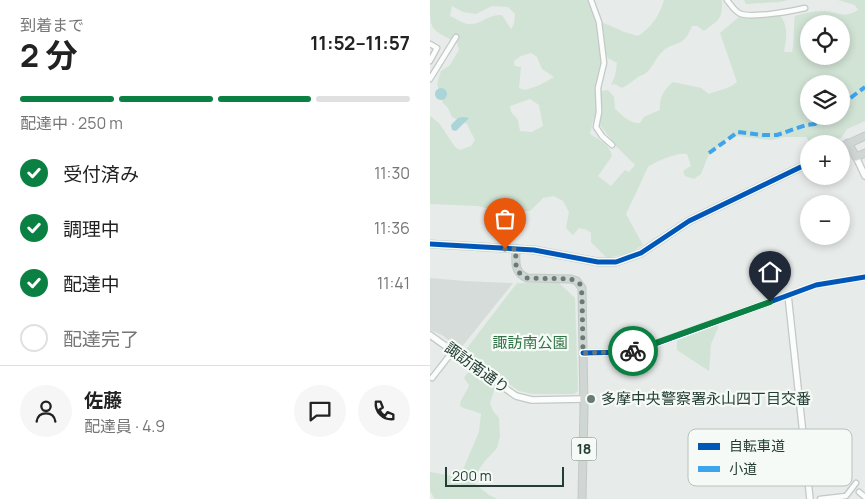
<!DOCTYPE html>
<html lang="ja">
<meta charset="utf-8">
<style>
body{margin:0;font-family:Manrope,"Noto Sans JP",sans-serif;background:#f6f6f6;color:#222;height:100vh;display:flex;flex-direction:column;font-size:19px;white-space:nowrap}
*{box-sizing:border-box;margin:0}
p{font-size:16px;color:#767676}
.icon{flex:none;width:28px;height:28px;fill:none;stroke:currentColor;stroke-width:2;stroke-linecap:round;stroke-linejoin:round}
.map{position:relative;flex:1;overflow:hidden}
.side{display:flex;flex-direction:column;background:#fff;width:430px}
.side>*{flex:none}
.tools{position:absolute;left:370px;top:15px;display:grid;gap:10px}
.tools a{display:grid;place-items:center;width:50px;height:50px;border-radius:50%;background:#fff;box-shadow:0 2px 8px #0003;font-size:25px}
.scale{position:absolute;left:15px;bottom:12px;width:119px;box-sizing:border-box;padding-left:5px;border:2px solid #253e35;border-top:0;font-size:14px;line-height:18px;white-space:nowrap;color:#253e35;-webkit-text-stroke:4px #f5faf7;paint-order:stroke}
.pin{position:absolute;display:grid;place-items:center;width:42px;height:42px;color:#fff;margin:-51px -21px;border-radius:50% 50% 50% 0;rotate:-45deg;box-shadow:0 0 5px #0007}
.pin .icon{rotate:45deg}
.courier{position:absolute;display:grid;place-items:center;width:50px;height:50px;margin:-25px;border:4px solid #0b8043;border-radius:50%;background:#fff;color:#222;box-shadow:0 1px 6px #0007}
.headline em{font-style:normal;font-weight:700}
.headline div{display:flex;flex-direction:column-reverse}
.headline{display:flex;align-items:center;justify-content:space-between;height:85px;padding:0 20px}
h1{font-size:32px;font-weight:700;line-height:38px}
.bar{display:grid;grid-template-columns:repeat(4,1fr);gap:8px 5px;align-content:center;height:60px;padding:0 20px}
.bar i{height:6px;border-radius:4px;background:#e0e0e0}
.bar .on{background:#0b8043}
.bar p{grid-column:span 4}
.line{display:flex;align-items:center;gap:12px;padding:0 20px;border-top:1px solid #e0e0e0}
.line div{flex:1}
.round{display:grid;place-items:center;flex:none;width:52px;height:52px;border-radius:26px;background:#f6f6f6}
ol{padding:0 20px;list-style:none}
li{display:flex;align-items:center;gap:15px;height:55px}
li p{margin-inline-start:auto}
li .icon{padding:5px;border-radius:50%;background:#0b8043;color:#fff;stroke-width:4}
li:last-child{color:#767676}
li i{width:28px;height:28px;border:2px solid #e0e0e0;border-radius:50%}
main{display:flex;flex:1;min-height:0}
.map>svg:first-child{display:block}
.built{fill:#d5dcd9}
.green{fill:#d1e3d5;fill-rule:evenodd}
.water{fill:#aad4d7}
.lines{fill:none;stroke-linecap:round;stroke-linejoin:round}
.minor-casing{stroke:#c4c8c6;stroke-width:7}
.tertiary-casing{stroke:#c4c8c6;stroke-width:8}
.primary-casing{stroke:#c2cac7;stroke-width:9}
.minor{stroke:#fbfcfc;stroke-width:4.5}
.tertiary{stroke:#fbfcfc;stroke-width:5.5}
.primary{stroke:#cfd6d4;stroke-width:7}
.quiet{stroke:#3ea4eb;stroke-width:4;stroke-dasharray:8 4;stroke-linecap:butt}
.cycleway-casing{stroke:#f5faf7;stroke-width:8}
.cycleway{stroke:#0057b8;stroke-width:5}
.done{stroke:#697b74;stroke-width:5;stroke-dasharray:0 9}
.route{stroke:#0b8043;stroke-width:6}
.poi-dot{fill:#697b74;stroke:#f5faf7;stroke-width:2}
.labels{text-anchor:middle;stroke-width:4.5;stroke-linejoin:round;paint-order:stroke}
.shield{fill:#f5faf7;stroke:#63766f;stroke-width:1}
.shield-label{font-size:14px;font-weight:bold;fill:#253e35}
.park-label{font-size:15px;fill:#317345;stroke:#f5faf7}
.street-label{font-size:15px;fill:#253e35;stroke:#f5faf7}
.poi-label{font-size:15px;fill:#253e35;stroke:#f5faf7;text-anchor:start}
.key{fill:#f5faf7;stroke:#b7c2bd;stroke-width:1}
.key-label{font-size:14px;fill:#253e35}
</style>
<main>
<section class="side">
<div class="headline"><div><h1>2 分</h1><p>到着まで</p></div><em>11:52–11:57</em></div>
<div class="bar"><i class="on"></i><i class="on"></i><i class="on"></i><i></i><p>配達中 · 250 m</p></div>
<ol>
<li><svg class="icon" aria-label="check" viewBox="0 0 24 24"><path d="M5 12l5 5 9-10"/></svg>受付済み<p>11:30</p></li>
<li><svg class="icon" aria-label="check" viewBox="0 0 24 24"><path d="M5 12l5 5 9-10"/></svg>調理中<p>11:36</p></li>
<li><svg class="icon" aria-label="check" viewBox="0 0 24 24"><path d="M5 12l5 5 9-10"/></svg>配達中<p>11:41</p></li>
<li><i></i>配達完了</li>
</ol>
<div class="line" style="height:90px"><a class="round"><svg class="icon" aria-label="person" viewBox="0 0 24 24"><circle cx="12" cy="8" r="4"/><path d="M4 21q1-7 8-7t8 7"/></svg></a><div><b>佐藤</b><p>配達員 · 4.9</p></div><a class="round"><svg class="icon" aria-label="chat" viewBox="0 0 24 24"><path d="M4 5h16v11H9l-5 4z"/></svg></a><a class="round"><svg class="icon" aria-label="phone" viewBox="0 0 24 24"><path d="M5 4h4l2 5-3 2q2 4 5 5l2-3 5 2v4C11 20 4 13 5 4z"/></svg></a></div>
</section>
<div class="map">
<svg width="435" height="499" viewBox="0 0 435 499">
<rect width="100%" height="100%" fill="#e7ebe9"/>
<polygon class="built" points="0,278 34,281 83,283 30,349 12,335 0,330"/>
<g class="green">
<path d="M0 0H158V3L173 23 181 26 194 32 208 36C221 28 230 15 234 0H292C293 20 288 20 274 31L267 26H262C253 50 243 39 230 54 225 60 222 68 216 73 214 75 211 75 208 77 203 81 199 84 192 88L185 84 181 85 185 76 187 63 178 58 175 53 171 54 172 68 166 87 173 91 178 90 184 97 185 109C192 115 200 124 210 123L214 117 230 110C229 98 234 89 243 82L271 88 279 94C288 90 300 89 307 82L290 33 309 17H322L347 11C359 26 357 34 354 52H362C365 40 363 29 365 16 374 13 383 11 393 11 410 12 412 19 428 10L425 5 408 0H435V121L417 129 412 137 399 144H381L376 137H355L341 140 308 136 296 140 278 156 271 174 264 179 255 176 253 171 261 166 257 154C248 152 226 161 218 167L196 214 213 245 200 253 177 258 161 242V233L157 230 149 228 143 235 136 228 139 212 133 201 124 196 113 198 100 211H69L48 206 0 204V116L9 123 25 147 30 150 41 146 45 140 37 124 22 117 18 108 13 103 7 84 11 71 20 65 29 50 27 43C0 28 0 32 0 0ZM22 6 33 12 46 14 62 6 78 7 85 14 84 24 81 29 72 15C56 14 53 25 38 24 33 24 25 18 20 16ZM379 24H411V56H379ZM101 53 107 57 112 69 124 77 110 85 95 90 89 88 91 67 85 66 84 61 91 56ZM379 84H411V116H379ZM100 99 109 105 113 126 102 132 90 131 88 120 81 112 80 106ZM164 117 186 146 205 165 199 172 195 170 181 186 168 176 182 156C179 144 170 140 160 134Z"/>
<polygon points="314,0 358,0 350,2 316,4"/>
<polygon points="87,283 129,283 145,298 148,391 144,394 103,394 89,391 34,352"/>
<polygon points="288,325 288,328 281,344 279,371 247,350 247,340"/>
<path d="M40 369 65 388 60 403 63 411 69 418 70 436 67 448 54 462 44 477 32 472 49 432 51 414C44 410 36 410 30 406 30 398 37 393 39 385L34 378Z"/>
<polygon points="0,472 39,479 59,495 67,499 5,499 0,491"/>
</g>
<g class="water">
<circle cx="11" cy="94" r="6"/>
<polygon points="33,117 39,118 26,131 22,130 21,125 28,118"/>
</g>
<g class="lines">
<g class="minor-casing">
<g id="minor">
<polyline points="161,0 169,22 174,63 168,88 169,112 166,127 172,136 182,145"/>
<path d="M297 0C301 5 305 12 311 14 323 18 363 11 375 8"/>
<polyline points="0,44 7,48 0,61"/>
<polyline points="0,79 26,37"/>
<polyline points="2,378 23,351"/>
<polyline points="429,492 435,497"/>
<polyline points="390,499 416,496 426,483"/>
</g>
</g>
<g class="tertiary-casing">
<g id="tertiary">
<polyline points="426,157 435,176"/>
<polyline points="358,295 380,499"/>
<polyline points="0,335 86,396 102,400 154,399"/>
<polyline points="153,353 198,352 206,351 386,285 435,277"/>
</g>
</g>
<g class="primary-casing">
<g id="primary">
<polyline points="418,143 426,157 435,153"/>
<polyline points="411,147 435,136"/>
<polyline points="0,244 104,250 168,262 186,262 211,253 259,221 379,163"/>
<path d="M86 249C86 261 83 272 97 278L141 279 147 281 152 288 154 408 152 499"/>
</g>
</g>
<use href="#minor" class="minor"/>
<use href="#tertiary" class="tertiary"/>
<use href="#primary" class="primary"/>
<g class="quiet">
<polyline points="411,105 435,87"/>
<polyline points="279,153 308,132 333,135 347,135 376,125 385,124 394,116"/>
</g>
<g class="cycleway-casing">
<g id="cycleway">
<polyline points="0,244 104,250 168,262 186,262 211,253 259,221 379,163"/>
<polyline points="153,353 198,352 206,351 386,285 435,277"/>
</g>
</g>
<use href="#cycleway" class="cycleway"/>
</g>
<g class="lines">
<path class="done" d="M75 249H86C86 262 83 272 97 278L141 279 150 284 152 294 153 353 203 351"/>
<polyline class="route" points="203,351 340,302"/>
</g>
<circle class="poi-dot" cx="161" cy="399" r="5"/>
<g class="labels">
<rect class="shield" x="141.5" y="437.5" width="25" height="23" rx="4"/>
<g class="shield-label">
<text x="154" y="454">18</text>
</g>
<g class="park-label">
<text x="100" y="348">諏訪南公園</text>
</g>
<g class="street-label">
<text transform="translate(47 368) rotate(36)" y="5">諏訪南通り</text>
</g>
<g class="poi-label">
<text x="171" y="404">多摩中央警察署永山四丁目交番</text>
</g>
</g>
<rect x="258" y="429" width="164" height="57" rx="8" class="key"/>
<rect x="268" y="443" width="22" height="7" fill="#0057b8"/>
<rect x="268" y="466" width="22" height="6" fill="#3ea4eb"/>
<g class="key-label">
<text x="299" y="451">自転車道</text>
<text x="299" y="474">小道</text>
</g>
</svg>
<div class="tools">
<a><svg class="icon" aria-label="locate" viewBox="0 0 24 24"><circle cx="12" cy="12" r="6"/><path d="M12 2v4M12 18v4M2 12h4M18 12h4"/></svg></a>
<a><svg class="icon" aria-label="layers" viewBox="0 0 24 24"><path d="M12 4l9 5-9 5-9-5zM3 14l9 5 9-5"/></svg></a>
<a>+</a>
<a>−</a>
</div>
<div class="scale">200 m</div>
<div class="pin" style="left:75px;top:249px;background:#ea580c"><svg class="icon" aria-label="bag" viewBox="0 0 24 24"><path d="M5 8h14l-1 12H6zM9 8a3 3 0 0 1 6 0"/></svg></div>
<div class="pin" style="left:340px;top:302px;background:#1f2937"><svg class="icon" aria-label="home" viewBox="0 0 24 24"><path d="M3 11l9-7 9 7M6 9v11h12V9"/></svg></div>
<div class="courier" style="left:203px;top:351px"><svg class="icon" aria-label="bike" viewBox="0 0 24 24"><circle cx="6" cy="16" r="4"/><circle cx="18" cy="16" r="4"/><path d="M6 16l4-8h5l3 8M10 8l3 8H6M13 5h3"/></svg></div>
</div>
</main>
